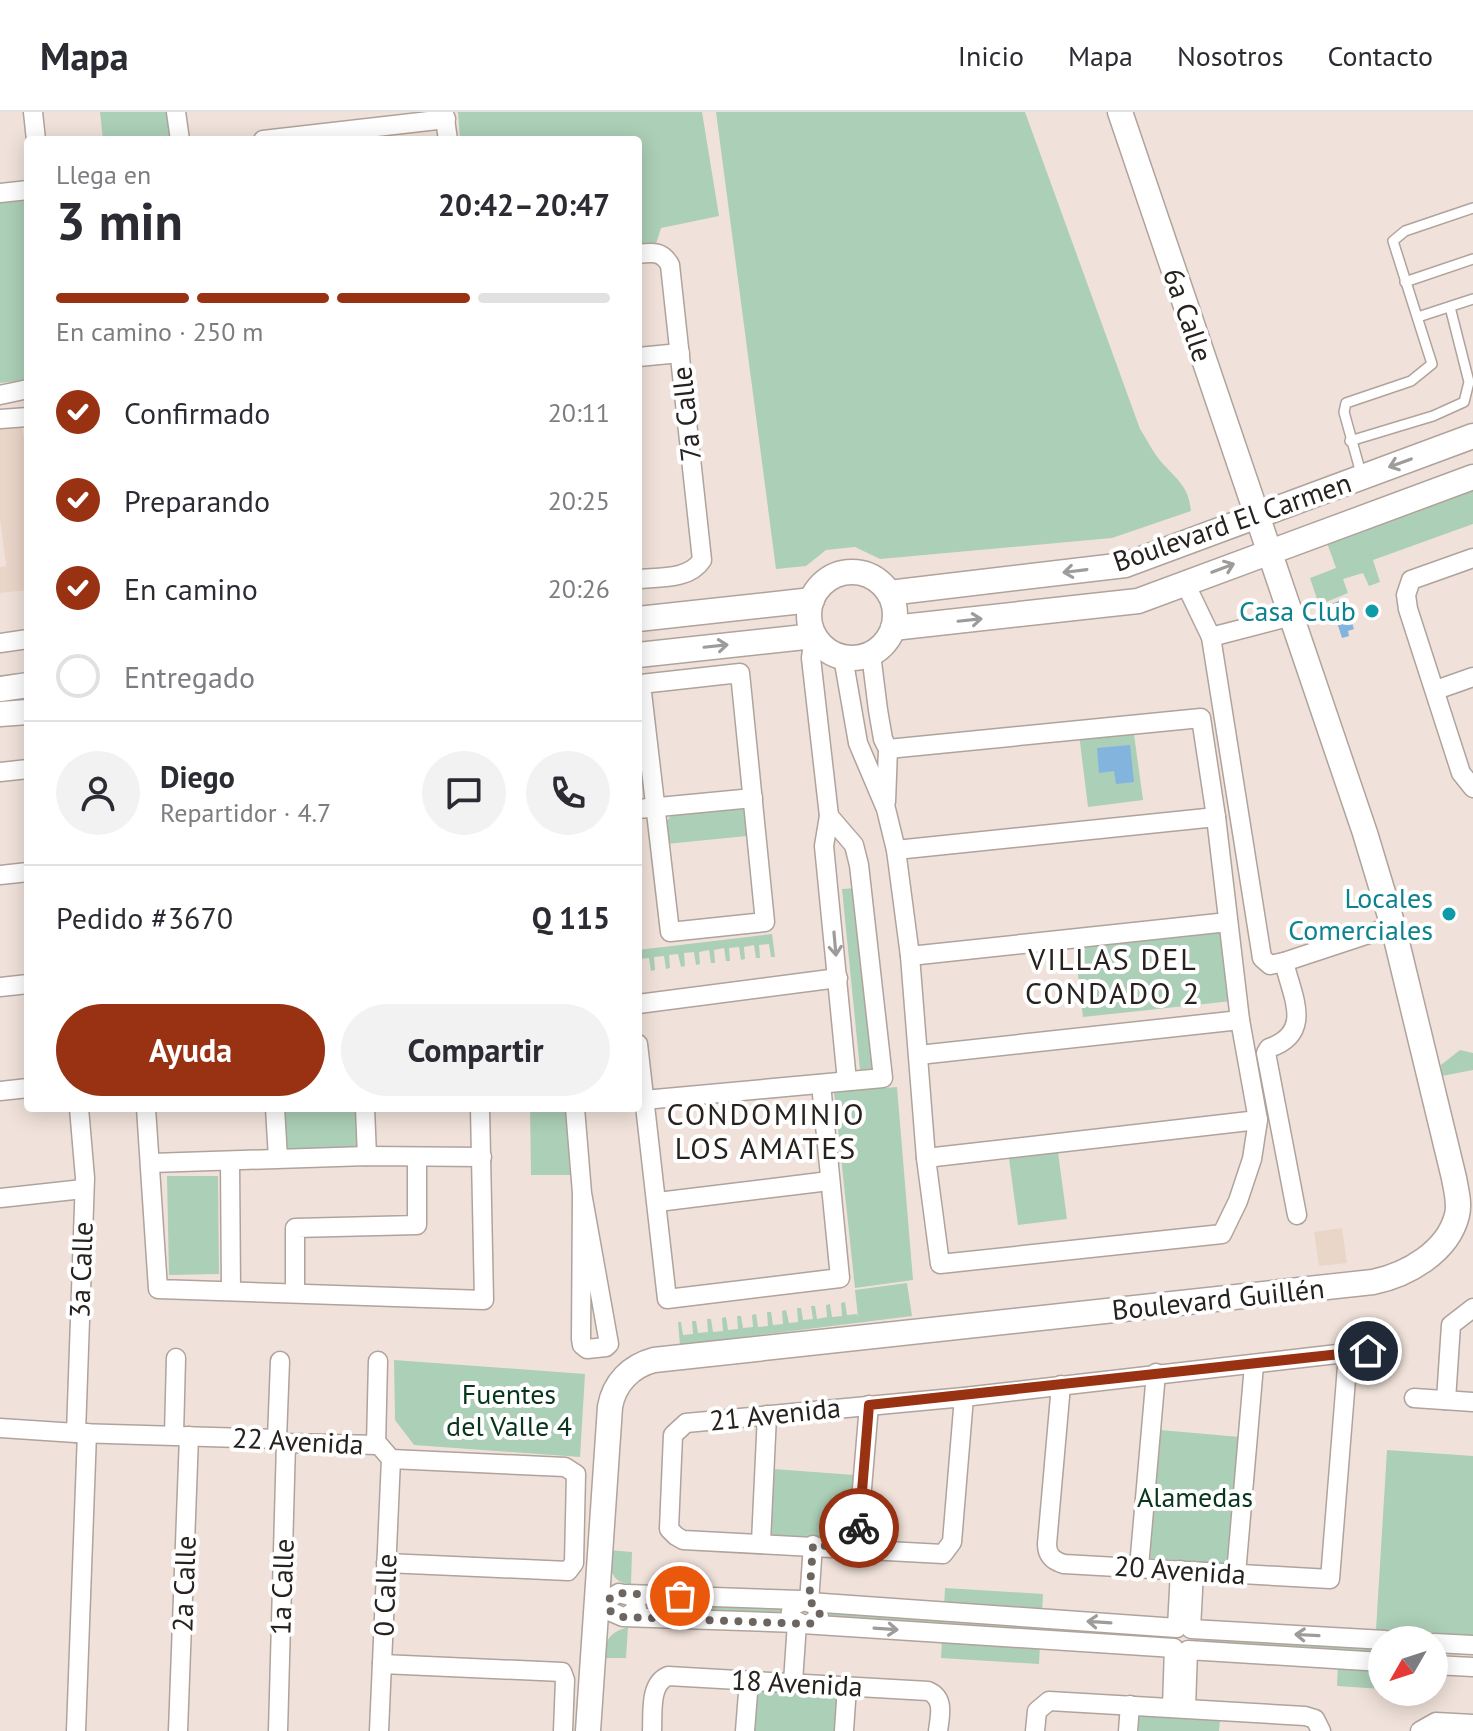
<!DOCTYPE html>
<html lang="es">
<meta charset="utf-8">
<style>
body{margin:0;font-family:"PT Sans",sans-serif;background:#f2f2f3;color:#2b2b33;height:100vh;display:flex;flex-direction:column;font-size:30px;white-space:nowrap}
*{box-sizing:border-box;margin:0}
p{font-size:26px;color:#7c7c81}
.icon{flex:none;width:44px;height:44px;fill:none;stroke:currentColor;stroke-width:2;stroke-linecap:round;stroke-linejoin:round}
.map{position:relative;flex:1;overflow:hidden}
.side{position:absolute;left:24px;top:24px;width:618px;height:976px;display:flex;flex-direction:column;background:#fff;border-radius:8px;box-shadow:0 4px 20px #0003}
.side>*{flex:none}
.needle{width:52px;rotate:231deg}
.fabs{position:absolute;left:1368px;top:1514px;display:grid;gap:16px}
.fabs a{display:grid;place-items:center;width:80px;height:80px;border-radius:50%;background:#fff;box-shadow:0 4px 20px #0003;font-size:40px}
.pin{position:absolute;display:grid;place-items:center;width:68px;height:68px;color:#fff;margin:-34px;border:4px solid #fff;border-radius:50%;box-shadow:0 2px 8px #0007}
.courier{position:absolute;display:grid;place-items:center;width:80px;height:80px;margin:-40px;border:6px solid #993213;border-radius:50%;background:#fff;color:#222;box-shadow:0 2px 10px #0007}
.headline em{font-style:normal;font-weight:800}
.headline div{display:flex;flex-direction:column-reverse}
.headline{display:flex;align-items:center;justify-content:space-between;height:136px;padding:0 32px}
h1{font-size:52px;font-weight:800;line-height:60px}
.bar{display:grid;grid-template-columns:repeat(4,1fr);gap:12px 8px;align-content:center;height:96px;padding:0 32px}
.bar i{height:10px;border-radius:6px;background:#e1e1e2}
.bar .current{background:#993213}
.bar p{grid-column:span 4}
.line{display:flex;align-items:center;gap:20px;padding:0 32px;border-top:2px solid #e1e1e2}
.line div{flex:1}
.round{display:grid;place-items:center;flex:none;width:84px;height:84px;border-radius:42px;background:#f2f2f3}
ol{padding:0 32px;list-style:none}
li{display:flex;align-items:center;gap:24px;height:88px}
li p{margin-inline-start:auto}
li .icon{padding:8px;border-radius:50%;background:#993213;color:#fff;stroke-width:4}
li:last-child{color:#7c7c81}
li i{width:44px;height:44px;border:4px solid #e1e1e2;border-radius:50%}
.primary-button{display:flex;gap:16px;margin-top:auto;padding:16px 32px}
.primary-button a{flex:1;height:92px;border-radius:48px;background:#993213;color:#fff;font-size:32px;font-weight:800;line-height:92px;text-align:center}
.primary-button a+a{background:#f2f2f3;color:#2b2b33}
header{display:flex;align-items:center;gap:48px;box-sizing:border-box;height:112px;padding:0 40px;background:#fff;border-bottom:2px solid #e1e1e2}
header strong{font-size:38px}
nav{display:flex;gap:44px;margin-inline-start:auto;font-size:28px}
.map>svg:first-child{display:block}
.built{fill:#ead5c9}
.green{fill:#accfb7}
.water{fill:#82b4de}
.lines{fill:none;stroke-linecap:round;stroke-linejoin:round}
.lane-casing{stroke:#b0a39b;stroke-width:12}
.street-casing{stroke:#b0a39b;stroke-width:21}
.secondary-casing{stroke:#b0a39b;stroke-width:27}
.lane{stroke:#fff;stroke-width:9}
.street{stroke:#fff;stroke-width:18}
.secondary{stroke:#fff;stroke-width:24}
.oneway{stroke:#9e9c9a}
.done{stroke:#6d6560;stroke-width:8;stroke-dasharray:0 14.4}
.route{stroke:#993213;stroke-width:10}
.culture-dot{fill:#0f9aa8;stroke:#fff;stroke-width:3}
.labels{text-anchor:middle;stroke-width:8;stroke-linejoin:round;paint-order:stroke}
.street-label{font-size:28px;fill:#27221f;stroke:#fff}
.culture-label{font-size:28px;fill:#0d838f;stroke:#fff;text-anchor:end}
.park-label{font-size:28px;fill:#07361d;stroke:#fff}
.neighbourhood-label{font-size:30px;letter-spacing:2px;fill:#27221f;stroke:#fff}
</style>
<header>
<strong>Mapa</strong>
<nav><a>Inicio</a><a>Mapa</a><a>Nosotros</a><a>Contacto</a></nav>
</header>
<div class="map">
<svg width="1473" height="1619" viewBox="0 0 1473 1619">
<rect width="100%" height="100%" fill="#f0e2da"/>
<g class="built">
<polygon points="22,312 28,362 28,478 0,481 0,455 6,454 0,407 0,314"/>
<polygon points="1342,1116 1347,1151 1319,1154 1314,1120"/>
</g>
<g class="green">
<polygon points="100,0 167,0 170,28 103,28"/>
<polygon points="458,0 702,0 719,104 661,116 656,132 638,134 638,28 460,28"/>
<path d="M716 0H1025L1140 317C1148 329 1155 345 1166 355 1180 370 1189 377 1191 399L1112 426 880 447 855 435 826 438 806 454 776 457Z"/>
<polygon points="28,88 28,268 0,271 0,91"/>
<polygon points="1473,371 1473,412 1373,448 1380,470 1369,474 1363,461 1343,467 1348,481 1319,493 1310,466 1336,456 1325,425"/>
<polygon points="1133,615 1143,688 1088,695 1079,622"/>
<polygon points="743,696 749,722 747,724 666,732 664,713 672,702"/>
<polygon points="856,776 875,957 860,958 842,777"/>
<polygon points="1224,813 1232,889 1083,905 1074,829"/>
<polygon points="772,822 775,845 771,845 769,832 759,833 760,846 756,846 754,833 744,835 745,847 741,848 739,835 729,836 730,849 726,849 724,836 714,838 715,851 711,851 709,838 699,840 700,852 696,853 694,840 684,841 685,854 681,855 678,842 669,843 670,856 666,857 664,844 654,845 655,858 651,859 649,846 640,847 641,860 638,860 638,838"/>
<polygon points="1460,938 1473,941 1473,958 1442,964 1441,953"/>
<polygon points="897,975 913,1168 855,1176 834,980"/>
<polygon points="281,996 356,996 358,1038 282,1040"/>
<polygon points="530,996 568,996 570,1063 531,1063"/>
<polygon points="1057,1033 1067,1107 1018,1113 1008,1039"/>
<polygon points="167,1064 218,1064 219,1162 169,1163"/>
<polygon points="907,1171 912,1204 680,1233 678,1210 681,1210 683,1223 693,1222 692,1209 696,1209 698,1221 708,1220 707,1207 711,1207 713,1220 723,1219 722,1206 726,1205 728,1218 738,1217 737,1204 741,1204 743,1216 753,1215 752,1203 756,1202 758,1215 768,1214 767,1200 771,1200 773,1213 783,1212 782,1199 786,1198 789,1211 798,1210 797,1196 801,1196 803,1208 813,1207 811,1194 815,1194 817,1207 827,1205 826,1193 830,1192 832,1205 842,1204 841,1191 845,1190 847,1203 857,1202 858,1205 855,1178"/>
<polygon points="394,1248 585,1262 580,1345 414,1333 395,1308"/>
<polygon points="1160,1318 1240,1325 1230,1452 1150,1446"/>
<polygon points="1387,1338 1473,1344 1473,1524 1376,1518"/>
<polygon points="774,1357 854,1363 850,1429 769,1423"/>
<path d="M609 1438 632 1440 631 1472C610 1471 610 1456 609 1438Z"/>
<polygon points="945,1476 1043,1482 1042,1501 944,1495"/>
<polygon points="657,1486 783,1491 782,1507 657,1502"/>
<polygon points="825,1494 1162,1517 1161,1533 824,1510"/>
<path d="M628 1515 626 1546H604C605 1527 609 1521 628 1515Z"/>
<polygon points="1204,1520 1382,1530 1382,1547 1203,1536"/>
<polygon points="942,1527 1040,1533 1039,1552 941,1546"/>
<polygon points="1338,1551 1382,1553 1382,1577 1337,1574"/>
<polygon points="756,1577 837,1582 834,1619 753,1619"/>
<polygon points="1139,1600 1220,1607 1219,1619 1138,1619"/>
</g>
<g class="water">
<polygon points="1344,487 1354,517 1348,519 1349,524 1342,526 1331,492"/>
<polygon points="1130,633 1134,670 1116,672 1114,659 1099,661 1097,636"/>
</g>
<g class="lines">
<g class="lane-casing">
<g id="lane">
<polyline points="1405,170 1473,147"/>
<polyline points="1418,205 1473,187"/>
<polyline points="1350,329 1433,304 1464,290 1469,270 1450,195"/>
<polyline points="1362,365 1344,300 1346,291 1411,269 1432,252 1393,129 1405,119 1473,96"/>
</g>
</g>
<g class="street-casing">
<g id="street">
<polyline points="33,0 36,28"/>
<polyline points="176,0 180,28"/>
<polyline points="444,0 448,28"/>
<polyline points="263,28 446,7"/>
<polyline points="0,81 28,78"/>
<path d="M638 142C653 140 662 139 670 153L702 448C689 468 659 465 638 467"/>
<polyline points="638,245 680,241"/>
<polyline points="0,283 28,277"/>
<polyline points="0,307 28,305"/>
<polyline points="1473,446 1411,468 1406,483 1408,497 1461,661 1473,676"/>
<polyline points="1185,471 1211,525 1262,846 1270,853 1284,850"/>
<polyline points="814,524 811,546 829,704 824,734 847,969"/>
<polyline points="1211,525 1292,504"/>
<polyline points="0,531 28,527"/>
<polyline points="871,542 878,598 883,627 888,637 886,690"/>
<polyline points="843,545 858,631 886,697 896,738 910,844 926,1046 940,1152 1222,1122 1238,1089 1252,1047 1258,1008 1240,908 1216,705 1201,606 888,637"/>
<polygon points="740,561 765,810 670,820 641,572"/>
<polyline points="1436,578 1473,565"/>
<polyline points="0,660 28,657"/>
<polyline points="638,697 753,686"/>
<polyline points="896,738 1216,705"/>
<polyline points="0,763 28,760"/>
<polyline points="910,844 1228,810"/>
<polyline points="0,875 28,872"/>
<polyline points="638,892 838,866"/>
<polyline points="638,932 667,1187 840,1166 821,972"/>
<polyline points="919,943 1240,908"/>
<polyline points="0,979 28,976"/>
<polyline points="644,988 883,966 859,753 854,733 829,704"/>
<polyline points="146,996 158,1177 484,1188 480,996"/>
<polyline points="275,996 278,1046"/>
<polyline points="365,996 367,1044"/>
<polyline points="575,996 582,1081 581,1227 582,1233 587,1237 606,1235 609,1232 582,1081"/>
<polyline points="926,1046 1258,1008"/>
<polyline points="230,1049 231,1179"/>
<polyline points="152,1051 367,1044 482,1045"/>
<polyline points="0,1086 83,1077"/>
<polyline points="658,1090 829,1069"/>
<path d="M1297 1103 1266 941 1269 936C1314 921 1292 884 1284 850L1393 814"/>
<polyline points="295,1181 295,1116 417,1113 417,1045"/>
<path d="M1061 1273 1047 1432C1047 1443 1053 1449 1064 1452L1330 1467 1348 1242"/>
<polyline points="964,1285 952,1430 943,1442 683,1428 676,1424 669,1417 673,1323 686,1311 964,1285 1389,1236"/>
<polyline points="1414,1286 1473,1290"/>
<polyline points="1446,1288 1451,1213 1473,1196"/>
<polyline points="0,1316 76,1321 277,1327 286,1331 379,1333 391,1347 565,1355 576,1362 574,1451 568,1459 386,1451"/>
<polyline points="76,1321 85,1066 79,996"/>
<polyline points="174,1322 176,1246"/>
<polyline points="277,1327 280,1249"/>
<polyline points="376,1333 378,1249"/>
<polyline points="761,1430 767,1303"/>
<polyline points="813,1433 809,1490 1177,1516 1180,1458"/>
<polyline points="857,1436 869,1293"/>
<polyline points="1139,1455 1156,1261"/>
<polyline points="1194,1459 1191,1517 1385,1528"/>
<polyline points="1236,1462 1254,1253"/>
<polyline points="627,1482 801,1488"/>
<polyline points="627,1504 637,1497 634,1485 619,1481 610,1486 607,1493 609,1499 623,1505 797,1511 793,1570"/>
<polyline points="809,1512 819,1505 816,1493 804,1489 792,1494 790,1505 802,1512 1174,1536 1172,1595"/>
<polyline points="1434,1531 1473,1533"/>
<polyline points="382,1552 562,1560 565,1568 563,1619"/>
<polyline points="1434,1553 1473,1555"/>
<polyline points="1186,1596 1188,1538 1382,1550"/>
<polyline points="76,1619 87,1321"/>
<polyline points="178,1619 189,1324"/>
<polyline points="278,1619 286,1331"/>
<polyline points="379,1619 391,1347"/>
<path d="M652 1619C653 1601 649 1572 668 1564L928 1579C945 1586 940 1603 938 1619"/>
<polyline points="745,1619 749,1568"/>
<polyline points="844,1619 847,1574"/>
<polyline points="1035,1619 1037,1599 1049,1589 1305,1604 1315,1607 1321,1619"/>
<polyline points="1128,1619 1130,1593"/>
<polyline points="1420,1619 1436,1610 1473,1612"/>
</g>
</g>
<g class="secondary-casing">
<g id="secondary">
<circle cx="852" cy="503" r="43"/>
<polyline points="889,481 1125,453 1473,324"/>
<polyline points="638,507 812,488"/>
<polyline points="893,516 1138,489 1473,365"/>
<polyline points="638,543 814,524"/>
<polyline points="0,577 28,573"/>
<polyline points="0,602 28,600"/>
<path d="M588 1619 610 1295C614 1271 631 1254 654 1248L1373 1170C1407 1163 1448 1140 1457 1103 1460 1091 1456 1078 1454 1066L1393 814 1365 721 1120 0"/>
</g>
</g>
<use href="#lane" class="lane"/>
<use href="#street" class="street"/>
<use href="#secondary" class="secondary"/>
</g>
<defs><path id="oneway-shaft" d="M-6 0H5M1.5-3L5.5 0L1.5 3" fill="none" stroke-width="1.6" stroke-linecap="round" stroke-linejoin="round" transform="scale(2)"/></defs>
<g class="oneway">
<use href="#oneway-shaft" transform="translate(1400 351) rotate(160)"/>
<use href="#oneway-shaft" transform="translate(1223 456) rotate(-21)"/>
<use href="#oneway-shaft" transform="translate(1075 459) rotate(173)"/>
<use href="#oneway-shaft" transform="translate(970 508) rotate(-6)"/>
<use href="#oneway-shaft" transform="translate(716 534) rotate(-6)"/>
<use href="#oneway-shaft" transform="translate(835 832) rotate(85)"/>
<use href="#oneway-shaft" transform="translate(1099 1510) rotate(-176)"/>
<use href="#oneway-shaft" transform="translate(886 1517) rotate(4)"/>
<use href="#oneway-shaft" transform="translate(1307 1523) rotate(-177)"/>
</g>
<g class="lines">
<polyline class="done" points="680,1484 619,1481 610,1486 607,1495 613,1502 623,1505 809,1512 816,1509 820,1501 816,1493 809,1490 813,1433 857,1436 859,1416"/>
<polyline class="route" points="859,1416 869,1293 1368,1239"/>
</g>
<g class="culture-dot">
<circle cx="1372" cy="499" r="8"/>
<circle cx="1449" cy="802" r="8"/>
</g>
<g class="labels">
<g class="street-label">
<text transform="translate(1188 203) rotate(71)" y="10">6a Calle</text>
<text transform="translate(686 302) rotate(-96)" y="10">7a Calle</text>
<text transform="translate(1232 410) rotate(-19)" y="10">Boulevard El Carmen</text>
<text transform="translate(81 1158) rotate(-88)" y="10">3a Calle</text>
<text transform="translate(1218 1187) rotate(-6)" y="10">Boulevard Guillén</text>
<text transform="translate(775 1302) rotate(-6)" y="10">21 Avenida</text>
<text transform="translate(298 1329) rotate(3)" y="10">22 Avenida</text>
<text transform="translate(1180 1458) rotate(4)" y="10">20 Avenida</text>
<text transform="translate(184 1472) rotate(-88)" y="10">2a Calle</text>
<text transform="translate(282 1475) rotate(-88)" y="10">1a Calle</text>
<text transform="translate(385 1483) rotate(-88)" y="10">0 Calle</text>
<text transform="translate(797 1571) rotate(3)" y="10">18 Avenida</text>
</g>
<g class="culture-label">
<text x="1356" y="509">Casa Club</text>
<text x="1433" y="796">Locales<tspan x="1433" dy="32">Comerciales</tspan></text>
</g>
<g class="park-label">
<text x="509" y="1292">Fuentes<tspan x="509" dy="32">del Valle 4</tspan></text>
<text x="1195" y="1395">Alamedas</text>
</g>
<g class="neighbourhood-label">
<text x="1113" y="858">VILLAS DEL<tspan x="1113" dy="34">CONDADO 2</tspan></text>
<text x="766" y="1013">CONDOMINIO<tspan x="766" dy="34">LOS AMATES</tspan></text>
</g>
</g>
</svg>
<div class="fabs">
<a><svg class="needle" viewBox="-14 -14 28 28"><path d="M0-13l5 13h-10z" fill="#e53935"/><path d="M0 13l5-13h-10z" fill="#7c7c81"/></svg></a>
</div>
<div class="pin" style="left:680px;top:1484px;background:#ea580c"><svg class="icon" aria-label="bag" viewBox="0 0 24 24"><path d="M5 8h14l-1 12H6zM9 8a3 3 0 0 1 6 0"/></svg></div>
<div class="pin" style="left:1368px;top:1239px;background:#1f2937"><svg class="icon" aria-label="home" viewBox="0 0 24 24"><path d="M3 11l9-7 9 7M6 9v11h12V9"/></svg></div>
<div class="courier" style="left:859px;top:1416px"><svg class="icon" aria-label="bike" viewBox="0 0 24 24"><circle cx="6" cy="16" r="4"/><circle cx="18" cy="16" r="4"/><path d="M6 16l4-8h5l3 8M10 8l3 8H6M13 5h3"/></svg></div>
<section class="side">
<div class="headline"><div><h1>3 min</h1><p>Llega en</p></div><em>20:42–20:47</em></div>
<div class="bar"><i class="current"></i><i class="current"></i><i class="current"></i><i></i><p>En camino · 250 m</p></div>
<ol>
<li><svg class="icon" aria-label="check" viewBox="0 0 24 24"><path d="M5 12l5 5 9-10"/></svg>Confirmado<p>20:11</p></li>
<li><svg class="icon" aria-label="check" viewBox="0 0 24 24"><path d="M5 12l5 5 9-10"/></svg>Preparando<p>20:25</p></li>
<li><svg class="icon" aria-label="check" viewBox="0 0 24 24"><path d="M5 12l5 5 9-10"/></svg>En camino<p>20:26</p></li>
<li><i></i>Entregado</li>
</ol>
<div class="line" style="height:144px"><a class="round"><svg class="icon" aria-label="person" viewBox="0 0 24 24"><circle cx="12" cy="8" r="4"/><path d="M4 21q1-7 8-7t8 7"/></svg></a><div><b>Diego</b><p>Repartidor · 4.7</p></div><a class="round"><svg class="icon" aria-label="chat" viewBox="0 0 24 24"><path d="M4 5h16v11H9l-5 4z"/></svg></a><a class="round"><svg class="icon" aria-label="phone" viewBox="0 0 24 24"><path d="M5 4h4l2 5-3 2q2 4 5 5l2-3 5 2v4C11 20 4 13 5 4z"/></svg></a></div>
<div class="line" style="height:104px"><div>Pedido #3670</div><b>Q 115</b></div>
<div class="primary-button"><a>Ayuda</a><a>Compartir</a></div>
</section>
</div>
